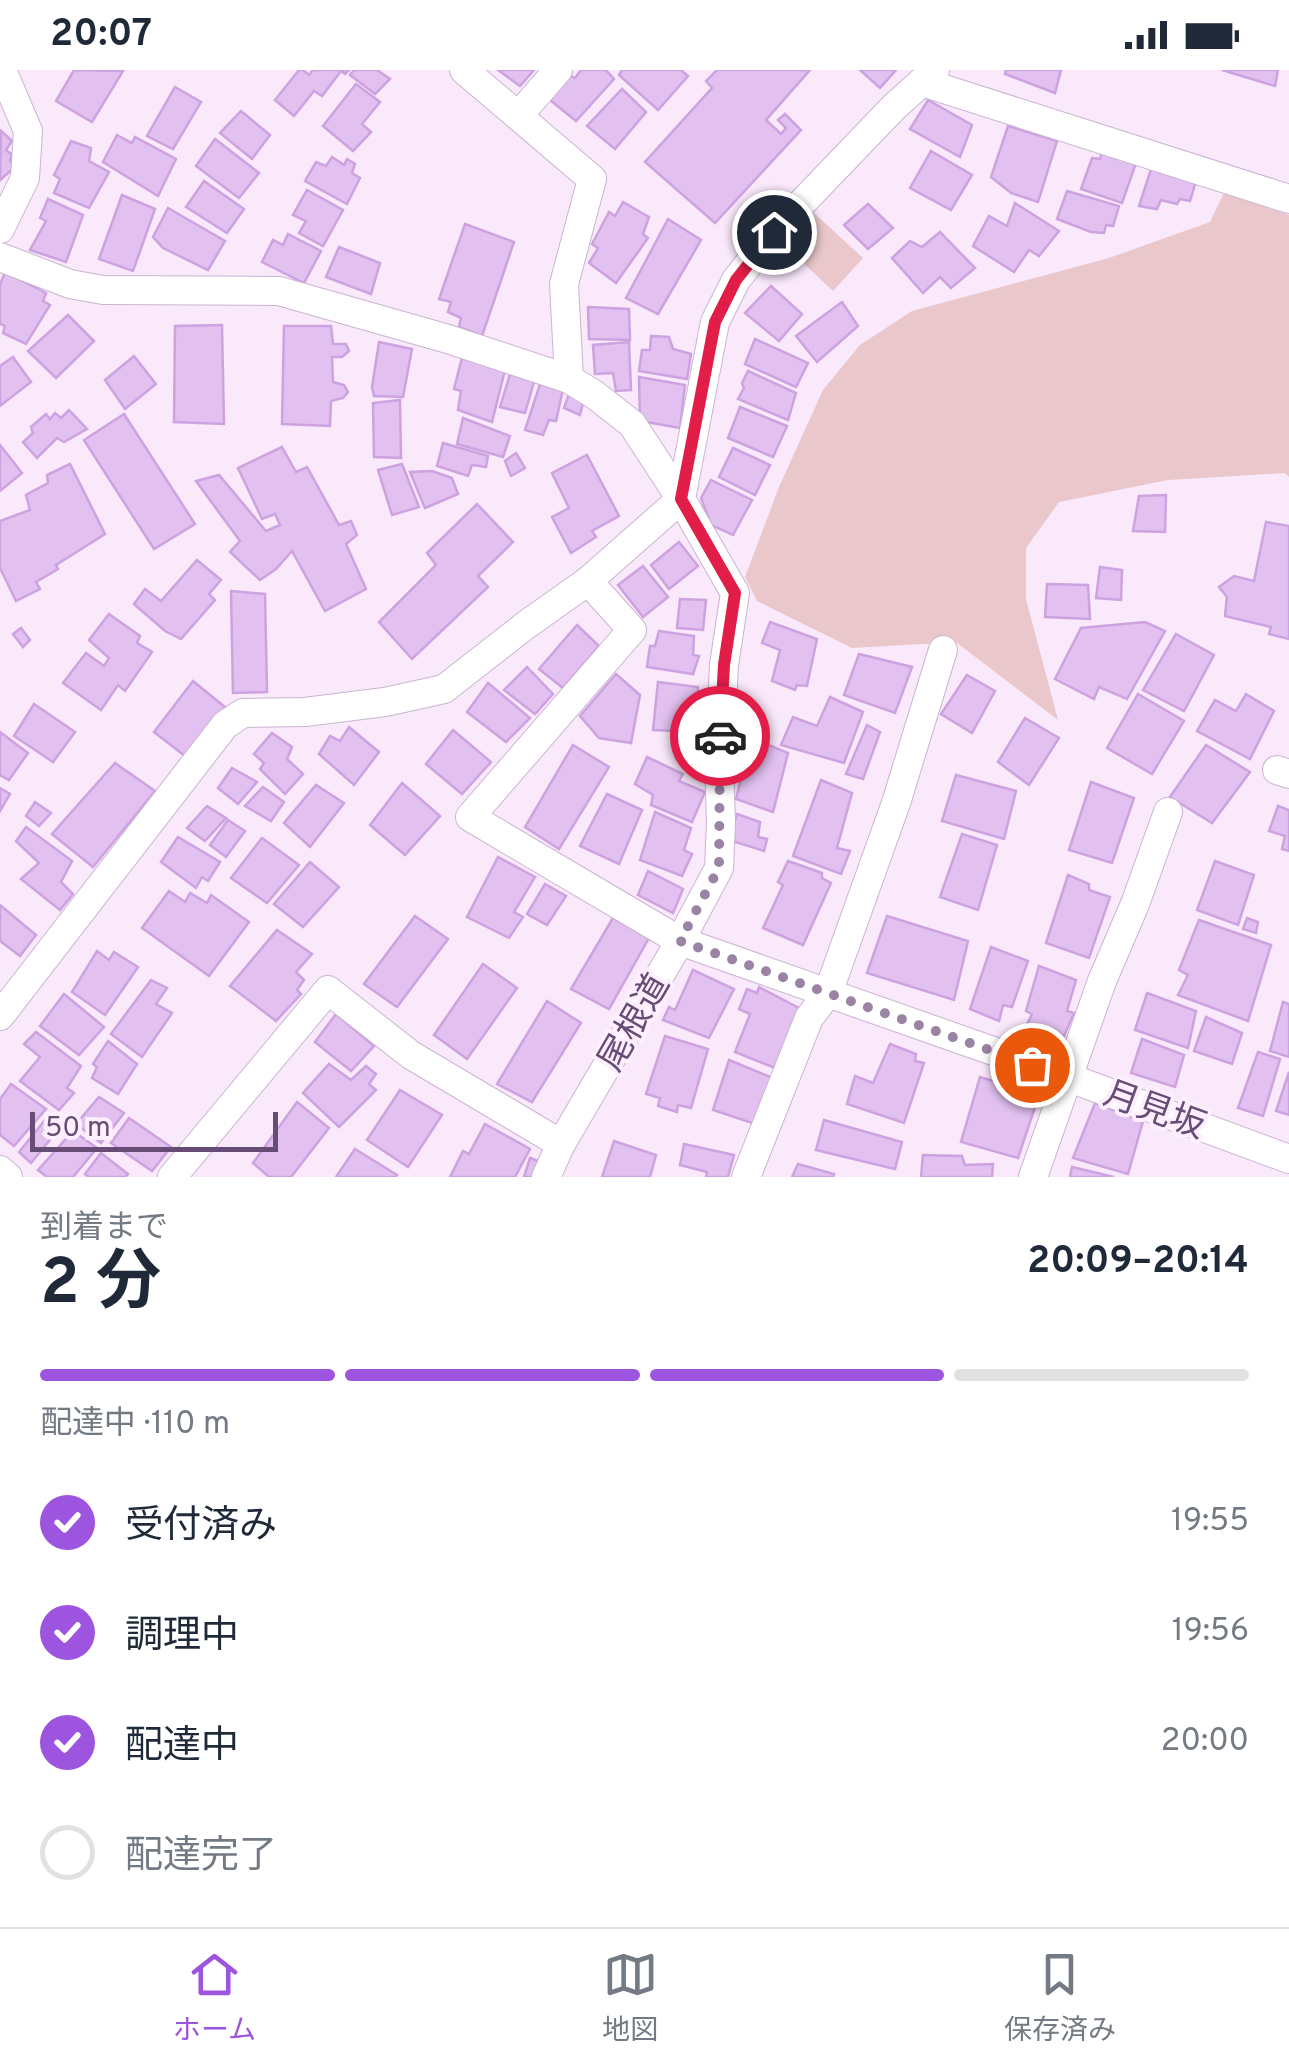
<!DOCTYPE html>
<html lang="ja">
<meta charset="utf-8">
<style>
body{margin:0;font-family:Overpass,"Noto Sans JP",sans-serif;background:#f6f6f7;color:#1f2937;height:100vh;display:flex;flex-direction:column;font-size:38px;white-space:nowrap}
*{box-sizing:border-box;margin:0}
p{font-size:32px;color:#747a83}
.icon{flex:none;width:55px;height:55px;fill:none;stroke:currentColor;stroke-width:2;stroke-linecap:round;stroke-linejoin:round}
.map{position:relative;height:1107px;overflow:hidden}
.details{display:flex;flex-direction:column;background:#fff;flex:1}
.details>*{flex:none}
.scale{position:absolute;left:30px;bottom:25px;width:248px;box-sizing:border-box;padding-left:10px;border:5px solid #674d75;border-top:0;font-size:28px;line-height:35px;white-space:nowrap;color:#674d75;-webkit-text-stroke:8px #fdeffe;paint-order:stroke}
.pin{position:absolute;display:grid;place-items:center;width:85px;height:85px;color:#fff;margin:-42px;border:5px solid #fff;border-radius:50%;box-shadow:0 2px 10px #0007}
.courier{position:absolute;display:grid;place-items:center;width:100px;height:100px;margin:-50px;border:8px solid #e11d48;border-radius:50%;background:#fff;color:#222;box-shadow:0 2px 12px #0007}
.summary em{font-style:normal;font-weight:700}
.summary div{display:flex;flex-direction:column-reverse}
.summary{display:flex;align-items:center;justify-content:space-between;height:170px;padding:0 40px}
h1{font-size:65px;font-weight:700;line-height:75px}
.bar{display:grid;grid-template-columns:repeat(4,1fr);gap:15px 10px;align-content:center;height:120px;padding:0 40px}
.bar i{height:12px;border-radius:8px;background:#e0e1e3}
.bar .active{background:#9d54df}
.bar p{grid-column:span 4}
ol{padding:0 40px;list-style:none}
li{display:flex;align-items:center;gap:30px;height:110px}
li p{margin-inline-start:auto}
li .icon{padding:10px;border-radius:50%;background:#9d54df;color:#fff;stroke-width:4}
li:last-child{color:#747a83}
li i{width:55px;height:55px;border:5px solid #e0e1e3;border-radius:50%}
.status{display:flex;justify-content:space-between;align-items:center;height:70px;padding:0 50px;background:#fff;direction:ltr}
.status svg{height:28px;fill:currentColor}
.menu{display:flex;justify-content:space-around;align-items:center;height:140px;border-top:2px solid #e0e1e3;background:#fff;font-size:28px;color:#747a83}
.menu a{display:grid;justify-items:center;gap:5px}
.menu .active{color:#9d54df}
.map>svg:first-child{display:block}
.green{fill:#e9c7cb}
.building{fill:#e2c1f0;stroke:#cda2e1;stroke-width:2.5}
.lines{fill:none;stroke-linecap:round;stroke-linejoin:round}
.minor-casing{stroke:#cab4d2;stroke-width:30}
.minor{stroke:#fff;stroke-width:28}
.done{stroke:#9a83a4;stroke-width:10;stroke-dasharray:0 18}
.route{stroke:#e11d48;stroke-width:12}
.labels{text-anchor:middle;stroke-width:8;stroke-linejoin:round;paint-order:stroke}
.street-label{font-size:35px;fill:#674d75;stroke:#fdeffe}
</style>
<div class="status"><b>20:07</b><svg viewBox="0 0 49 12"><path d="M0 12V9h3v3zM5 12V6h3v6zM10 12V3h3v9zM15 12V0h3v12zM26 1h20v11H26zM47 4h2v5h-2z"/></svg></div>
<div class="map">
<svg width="1289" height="1107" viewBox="0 0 1289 1107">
<rect width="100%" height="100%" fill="#fae8fb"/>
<g class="green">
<polygon points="1224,123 1289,145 1289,407 1285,403 1168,410 1059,432 1026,478 1026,529 1058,650 956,572 852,578 757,531 745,507 779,417 823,320 860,275 912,241 1109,188 1210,152"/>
<polygon points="814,143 863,188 833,221 785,176"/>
</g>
<g class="building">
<polygon points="74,0 123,1 92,52 56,31"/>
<polygon points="299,0 303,0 309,5 313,0 349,0 345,4 341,1 322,26 314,21 294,46 275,30"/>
<polygon points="354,0 377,0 390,9 375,24 350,5"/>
<polygon points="498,0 534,0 520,16"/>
<polygon points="581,0 606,0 614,9 576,51 550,30 569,5 575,8"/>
<polygon points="622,0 681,0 688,6 658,40 619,5"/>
<polygon points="717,0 810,0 766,50 781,64 786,58 778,50 785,44 801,60 715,153 645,92 712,18 706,11"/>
<polygon points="860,0 896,0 880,18"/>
<polygon points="1006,0 1061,0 1055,23 1005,4"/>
<polygon points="1222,0 1278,0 1275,16"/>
<polygon points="356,14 380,32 362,54 371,62 353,81 323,56"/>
<polygon points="175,17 201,32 173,79 147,66"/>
<polygon points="622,19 646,42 615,79 587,56"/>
<polygon points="928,30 972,55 960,87 910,59"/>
<polygon points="241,41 270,65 252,89 220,63"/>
<polygon points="1008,56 1057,71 1038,132 1011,123 991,107"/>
<polygon points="1,61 12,71 6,80 12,85 10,90 15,97 0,110"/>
<polygon points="117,65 132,73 135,67 176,89 158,126 103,92"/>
<polygon points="215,69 259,103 239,128 196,96"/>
<polygon points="71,71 91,78 89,91 109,102 89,138 54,123 60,109 54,105"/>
<polygon points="931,81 972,105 951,140 910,118"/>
<polygon points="1102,82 1136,93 1122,133 1081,119 1092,88 1100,89"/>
<polygon points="332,87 344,95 347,89 355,94 352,103 360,108 347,134 305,111 316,92 326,96"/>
<polygon points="1152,96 1196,111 1190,131 1180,129 1177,134 1161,130 1157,139 1139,136"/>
<polygon points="204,111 244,139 227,163 186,137"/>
<polygon points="307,120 343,140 323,176 299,163 306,151 293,145"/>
<polygon points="1067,121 1119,136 1113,156 1106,155 1104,163 1091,162 1057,149"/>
<polygon points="122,125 155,139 133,201 99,189"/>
<polygon points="48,129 83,145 66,192 30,180 46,151 40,148"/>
<polygon points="623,132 649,147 643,164 648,168 616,213 589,193 598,178 592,174 609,142 615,146"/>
<polygon points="1015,133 1059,161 1039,186 1029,180 1014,202 973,176 989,146 1007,156"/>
<polygon points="868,134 893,158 868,179 844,155"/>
<polygon points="168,138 225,171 208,200 163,178 153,167"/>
<polygon points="668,149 701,170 658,244 626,228"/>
<polygon points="465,154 514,172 482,266 459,257 461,248 448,242 451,232 439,229"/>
<polygon points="940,162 975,198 951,218 940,207 923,223 892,188 910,171 922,177"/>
<polygon points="288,164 321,181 304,213 262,192 273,170 283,175"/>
<polygon points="339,177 380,193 371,224 326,207"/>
<polygon points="5,202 46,223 43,231 50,235 26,274 3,263 5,256 0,254 0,215"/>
<polygon points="771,216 802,244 779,271 745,243"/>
<polygon points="842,232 858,256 817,292 796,266"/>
<polygon points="588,237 629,239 630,270 589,269"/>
<polygon points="68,245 94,271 56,308 28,281"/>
<polygon points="222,255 224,354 174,352 175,256"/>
<polygon points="284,256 331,256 333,274 346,274 349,281 342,287 332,287 333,312 344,315 348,322 343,328 331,331 330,356 282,354"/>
<polygon points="651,266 669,267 673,279 691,284 687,309 639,301 642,280 650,280"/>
<polygon points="755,269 808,293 796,317 745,294"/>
<polygon points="379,272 412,279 403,327 374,326 372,317"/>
<polygon points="629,272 631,320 616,321 613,303 595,304 593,275"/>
<polygon points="134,286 156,314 125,339 105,310"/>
<polygon points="13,287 31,312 0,336 0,296"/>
<polygon points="462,288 505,300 492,352 458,340 461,321 454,319"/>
<polygon points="511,301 535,308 525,343 500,337"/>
<polygon points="748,301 796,323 788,350 738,329 744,318 742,313"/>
<polygon points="639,307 685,315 680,358 640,351"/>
<polygon points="541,311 563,319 556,351 549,350 543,365 525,360"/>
<polygon points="571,318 585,325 580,345 564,338"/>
<polygon points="400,330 401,388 374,387 373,333"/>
<polygon points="740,337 787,356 773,387 728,368"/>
<polygon points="69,340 87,359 64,372 57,368 37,388 23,372 33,363 31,357 46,344 50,349 55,343 61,348"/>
<polygon points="124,344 195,454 154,479 84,370"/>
<polygon points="463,348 510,366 503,387 457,374"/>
<polygon points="443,373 488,386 486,397 472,395 468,406 437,396"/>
<polygon points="0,375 22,403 0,421"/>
<polygon points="282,377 296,402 307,397 339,455 351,451 357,465 346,474 366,519 325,541 292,481 276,499 260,510 230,482 240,471 196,411 219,405 266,461 280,455 275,444 262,449 238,398"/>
<polygon points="733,378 770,395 755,425 719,407"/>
<polygon points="516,383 525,398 511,406 505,391"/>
<polygon points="587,385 619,446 592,461 596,467 571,483 552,447 569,438 552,403"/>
<polygon points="70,394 105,464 56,495 58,499 36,512 40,519 16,531 0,498 0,451 30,440 26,425 48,413 47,405"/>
<polygon points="402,394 419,437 392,445 378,400"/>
<polygon points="432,401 452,408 458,424 425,438 410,402"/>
<polygon points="711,410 752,430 733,465 711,455 701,428"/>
<polygon points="1166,425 1165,462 1133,461 1139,426"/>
<polygon points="477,434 513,472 478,506 488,517 412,589 379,552 436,495 427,483"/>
<polygon points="1266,452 1289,456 1289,569 1269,564 1271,557 1225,546 1227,527 1219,517 1234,506 1254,511"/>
<polygon points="679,472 698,496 669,519 651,495"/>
<polygon points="197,490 221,510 209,524 215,530 181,569 165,561 134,534 145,519 161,531"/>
<polygon points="643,496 668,527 643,547 618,515"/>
<polygon points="1100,497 1122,500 1121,530 1096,528"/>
<polygon points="1047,514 1088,515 1090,549 1045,547"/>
<polygon points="231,521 265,524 267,622 233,623"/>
<polygon points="680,529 706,530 703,560 677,558"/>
<polygon points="109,544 140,566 137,573 152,582 125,621 118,615 101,640 63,613 86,583 104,596 109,588 89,570"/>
<polygon points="770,552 817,569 807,616 797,615 795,620 772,611 780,580 762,573"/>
<polygon points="1145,552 1165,561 1127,629 1099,617 1094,629 1055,609 1081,558"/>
<polygon points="577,555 599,576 563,618 539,599"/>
<polygon points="21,558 30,570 23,577 13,564"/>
<polygon points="659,561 694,566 693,585 699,586 693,604 647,597 650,576 655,576"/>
<polygon points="1176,564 1214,585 1184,641 1143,620"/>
<polygon points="859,584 912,597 895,643 844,625"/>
<polygon points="527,597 553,624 535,644 504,620"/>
<polygon points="616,604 640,625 631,673 599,668 580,646"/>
<polygon points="967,605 995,621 972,663 941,644"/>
<polygon points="193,611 226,638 185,686 154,662"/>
<polygon points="658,612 698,617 697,662 653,660"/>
<polygon points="488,613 530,648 506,672 467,642"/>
<polygon points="1138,624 1184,651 1152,704 1107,678"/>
<polygon points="1246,624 1274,641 1250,689 1197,661 1215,630 1236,641"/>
<polygon points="830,627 863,642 844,693 781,675 793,647 817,656"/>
<polygon points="34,634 75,662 53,692 14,666"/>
<polygon points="1025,648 1059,668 1029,715 998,692"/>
<polygon points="867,655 880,662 863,709 846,704"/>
<polygon points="349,657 379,682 354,715 319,684 330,666 340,671"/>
<polygon points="453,660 491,692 462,724 426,694"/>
<polygon points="0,662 28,683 9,710 0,705"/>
<polygon points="272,663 292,677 287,689 303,704 285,724 260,699 264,693 254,684"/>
<polygon points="751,668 788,683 773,742 736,729"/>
<polygon points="573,675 609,697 559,779 525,757"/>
<polygon points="1206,675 1250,702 1212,753 1170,727"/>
<polygon points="647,687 683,704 679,711 705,722 692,752 651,735 653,725 635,714"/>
<polygon points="115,693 155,721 93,797 52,764"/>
<polygon points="232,698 257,712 238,734 218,718"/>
<polygon points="956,705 1016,721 1004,769 942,751"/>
<polygon points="821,710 852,723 837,778 850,781 841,804 793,786"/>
<polygon points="1091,712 1134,728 1112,793 1069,780"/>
<polygon points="402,713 440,746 405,785 370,755"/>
<polygon points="316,715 344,733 310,777 284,753"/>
<polygon points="263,717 284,732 271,751 245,736"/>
<polygon points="0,718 10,724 0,741"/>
<polygon points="607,724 642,740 619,794 580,776"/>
<polygon points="35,732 51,743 39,756 26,746"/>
<polygon points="207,736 226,748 205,771 187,758"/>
<polygon points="1278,736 1289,740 1289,781 1282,779 1285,766 1269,761"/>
<polygon points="655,742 691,758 684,780 692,784 682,806 640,790"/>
<polygon points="737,744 760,752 758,767 767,769 764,781 729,770"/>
<polygon points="228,750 245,761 226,787 210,775"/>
<polygon points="26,757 72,791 61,812 73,824 60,840 21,809 39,793 16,771"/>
<polygon points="962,764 997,775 978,840 940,827"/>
<polygon points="178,767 220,792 208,811 202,807 196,818 161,792"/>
<polygon points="262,768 299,795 267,833 231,808"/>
<polygon points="498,787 535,807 514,842 523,847 509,868 467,847"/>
<polygon points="788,791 822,803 822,808 831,813 803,875 763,858 783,815 778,812"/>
<polygon points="1215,791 1254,805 1238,855 1197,840"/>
<polygon points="310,792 339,817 303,857 274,834"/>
<polygon points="648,801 683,819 673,843 638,825"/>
<polygon points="1068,805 1089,814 1089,820 1110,827 1089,888 1046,873"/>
<polygon points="545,814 566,826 547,855 527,844"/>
<polygon points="169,821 185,832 190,823 207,833 211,825 249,852 209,906 142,858"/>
<polygon points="0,835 36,865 20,886 0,871"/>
<polygon points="415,846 448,869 397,937 364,914"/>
<polygon points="887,846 968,871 954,930 867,903"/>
<polygon points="613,848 649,868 609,939 571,919"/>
<polygon points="1247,848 1258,852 1256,863 1243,859"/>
<polygon points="1199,850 1271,875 1248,951 1178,925 1188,905 1179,900"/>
<polygon points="277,860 312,884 296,902 304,910 297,920 301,924 276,951 230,916"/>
<polygon points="991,877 1028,891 1012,937 1003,935 999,951 970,939"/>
<polygon points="97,881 109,890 114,882 138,897 105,945 72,922"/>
<polygon points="483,894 517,918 467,989 434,965"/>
<polygon points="1039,896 1076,910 1067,941 1074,943 1064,966 1052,962 1050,967 1025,959 1032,944 1026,941"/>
<polygon points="693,900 734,919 709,968 663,950 669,937 675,940"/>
<polygon points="151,910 167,918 156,934 172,943 142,987 111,964"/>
<polygon points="759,917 799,938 775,998 735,982 750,944 739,939 747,919 757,923"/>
<polygon points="1147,923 1196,941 1188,978 1135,960"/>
<polygon points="64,924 104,957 79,985 40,956"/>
<polygon points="547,931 581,953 532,1032 497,1014"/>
<polygon points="1283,932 1289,934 1289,987 1270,981"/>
<polygon points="336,944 374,976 351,1001 315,972"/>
<polygon points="1206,947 1242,963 1232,994 1194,981"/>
<polygon points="36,962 81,996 67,1018 74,1023 59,1040 20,1011 40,987 24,974"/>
<polygon points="665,966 708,979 691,1038 678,1035 677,1042 658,1036 660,1028 646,1024"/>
<polygon points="1142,969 1184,985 1175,1017 1131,1003"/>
<polygon points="108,971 137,994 118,1024 92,1008 97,997 93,994"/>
<polygon points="890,974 916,984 915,991 924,993 904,1053 847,1034 855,1006 873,1013"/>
<polygon points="1258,982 1280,989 1263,1046 1238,1038"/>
<polygon points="729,990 775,1009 758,1055 713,1040"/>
<polygon points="329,994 351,1010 366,996 376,1004 369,1014 376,1020 339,1057 303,1023"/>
<polygon points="1289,1002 1289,1045 1276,1041"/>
<polygon points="980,1007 1039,1025 1018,1088 961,1072"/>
<polygon points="11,1014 46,1039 14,1076 0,1065 0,1029"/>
<polygon points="400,1020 442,1045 408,1097 367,1070"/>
<polygon points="99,1027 124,1043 101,1073 76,1054"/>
<polygon points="297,1032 329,1058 291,1107 269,1107 253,1093"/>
<polygon points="1095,1033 1143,1051 1128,1104 1073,1088"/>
<polygon points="49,1045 64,1053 31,1093 19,1082"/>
<polygon points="129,1048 171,1077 152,1101 111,1073"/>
<polygon points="824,1050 902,1072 895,1099 816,1080"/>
<polygon points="485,1054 530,1079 515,1107 450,1107 463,1081 469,1084"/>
<polygon points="73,1061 97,1078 73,1107 47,1107 38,1100"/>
<polygon points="614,1071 656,1085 650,1107 602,1107"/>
<polygon points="684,1074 734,1085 728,1107 706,1107 707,1102 680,1095"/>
<polygon points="355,1079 397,1105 395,1107 336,1107"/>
<polygon points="101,1083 128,1104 125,1107 89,1107 85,1104"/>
<polygon points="923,1085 962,1086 965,1095 993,1094 992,1107 921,1107"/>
<polygon points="530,1088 538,1091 533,1107 524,1107"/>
<polygon points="798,1094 834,1104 833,1107 792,1107"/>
<polygon points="1072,1097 1114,1107 1070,1107"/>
</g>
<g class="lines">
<g class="minor-casing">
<g id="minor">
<polyline points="464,0 592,109 564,214 569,309"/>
<polyline points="922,12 1289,129"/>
<polyline points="518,46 558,0"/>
<polyline points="0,159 25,108 28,61 2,0"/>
<polyline points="0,187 70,214 103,220 279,221 448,269 569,309 595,325 632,354 681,429 588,511 526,555 444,619 385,632 305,642 243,643 225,655 0,946"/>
<polyline points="588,511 632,560 470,747 680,871 1067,1007 1289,1089"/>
<polyline points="1277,700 1289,704"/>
<polyline points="0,1100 8,1107"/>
<polyline points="172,1107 328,920 411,985 561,1074"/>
<polyline points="546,1107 561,1074 680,871 719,798 721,752 719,694 724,595 735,523 681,429 715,252 736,210 774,162 894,37 935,0"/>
<polyline points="746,1107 809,948 828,923 896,733 943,580"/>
<polyline points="1033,1107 1102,911 1135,834 1168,742"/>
</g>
</g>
<use href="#minor" class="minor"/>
</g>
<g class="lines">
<polyline class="done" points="720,666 719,798 680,871 1032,995"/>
<polyline class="route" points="720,666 724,595 735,523 681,429 715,252 736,210 774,162"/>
</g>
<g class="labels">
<g class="street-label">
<text transform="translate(633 952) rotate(-60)" y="12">尾根道</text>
<text transform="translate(1155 1039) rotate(20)" y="12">月見坂</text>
</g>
</g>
</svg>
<div class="scale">50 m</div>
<div class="pin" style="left:1032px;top:995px;background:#ea580c"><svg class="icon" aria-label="bag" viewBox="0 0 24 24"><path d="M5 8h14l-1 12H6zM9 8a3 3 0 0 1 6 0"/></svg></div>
<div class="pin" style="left:774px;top:162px;background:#1f2937"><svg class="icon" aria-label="home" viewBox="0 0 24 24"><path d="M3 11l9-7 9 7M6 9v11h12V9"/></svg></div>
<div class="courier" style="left:720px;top:666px"><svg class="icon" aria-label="car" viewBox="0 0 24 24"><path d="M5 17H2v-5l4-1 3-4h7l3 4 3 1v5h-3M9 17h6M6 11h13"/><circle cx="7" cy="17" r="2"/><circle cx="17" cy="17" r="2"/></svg></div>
</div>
<section class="details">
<div class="summary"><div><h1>2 分</h1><p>到着まで</p></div><em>20:09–20:14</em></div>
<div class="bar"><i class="active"></i><i class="active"></i><i class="active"></i><i></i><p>配達中 · 110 m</p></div>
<ol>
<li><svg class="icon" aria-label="check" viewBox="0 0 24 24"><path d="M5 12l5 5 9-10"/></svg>受付済み<p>19:55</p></li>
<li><svg class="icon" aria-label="check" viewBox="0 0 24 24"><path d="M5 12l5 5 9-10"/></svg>調理中<p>19:56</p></li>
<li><svg class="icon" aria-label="check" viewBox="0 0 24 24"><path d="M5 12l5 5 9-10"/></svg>配達中<p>20:00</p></li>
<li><i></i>配達完了</li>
</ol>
</section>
<nav class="menu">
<a class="active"><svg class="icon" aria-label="home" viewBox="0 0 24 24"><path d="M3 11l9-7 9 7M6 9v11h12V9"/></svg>ホーム</a>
<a><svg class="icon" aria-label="map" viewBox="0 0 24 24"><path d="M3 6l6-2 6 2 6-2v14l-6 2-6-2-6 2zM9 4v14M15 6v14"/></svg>地図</a>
<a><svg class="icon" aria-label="saved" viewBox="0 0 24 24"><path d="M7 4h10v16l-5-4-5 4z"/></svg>保存済み</a>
</nav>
